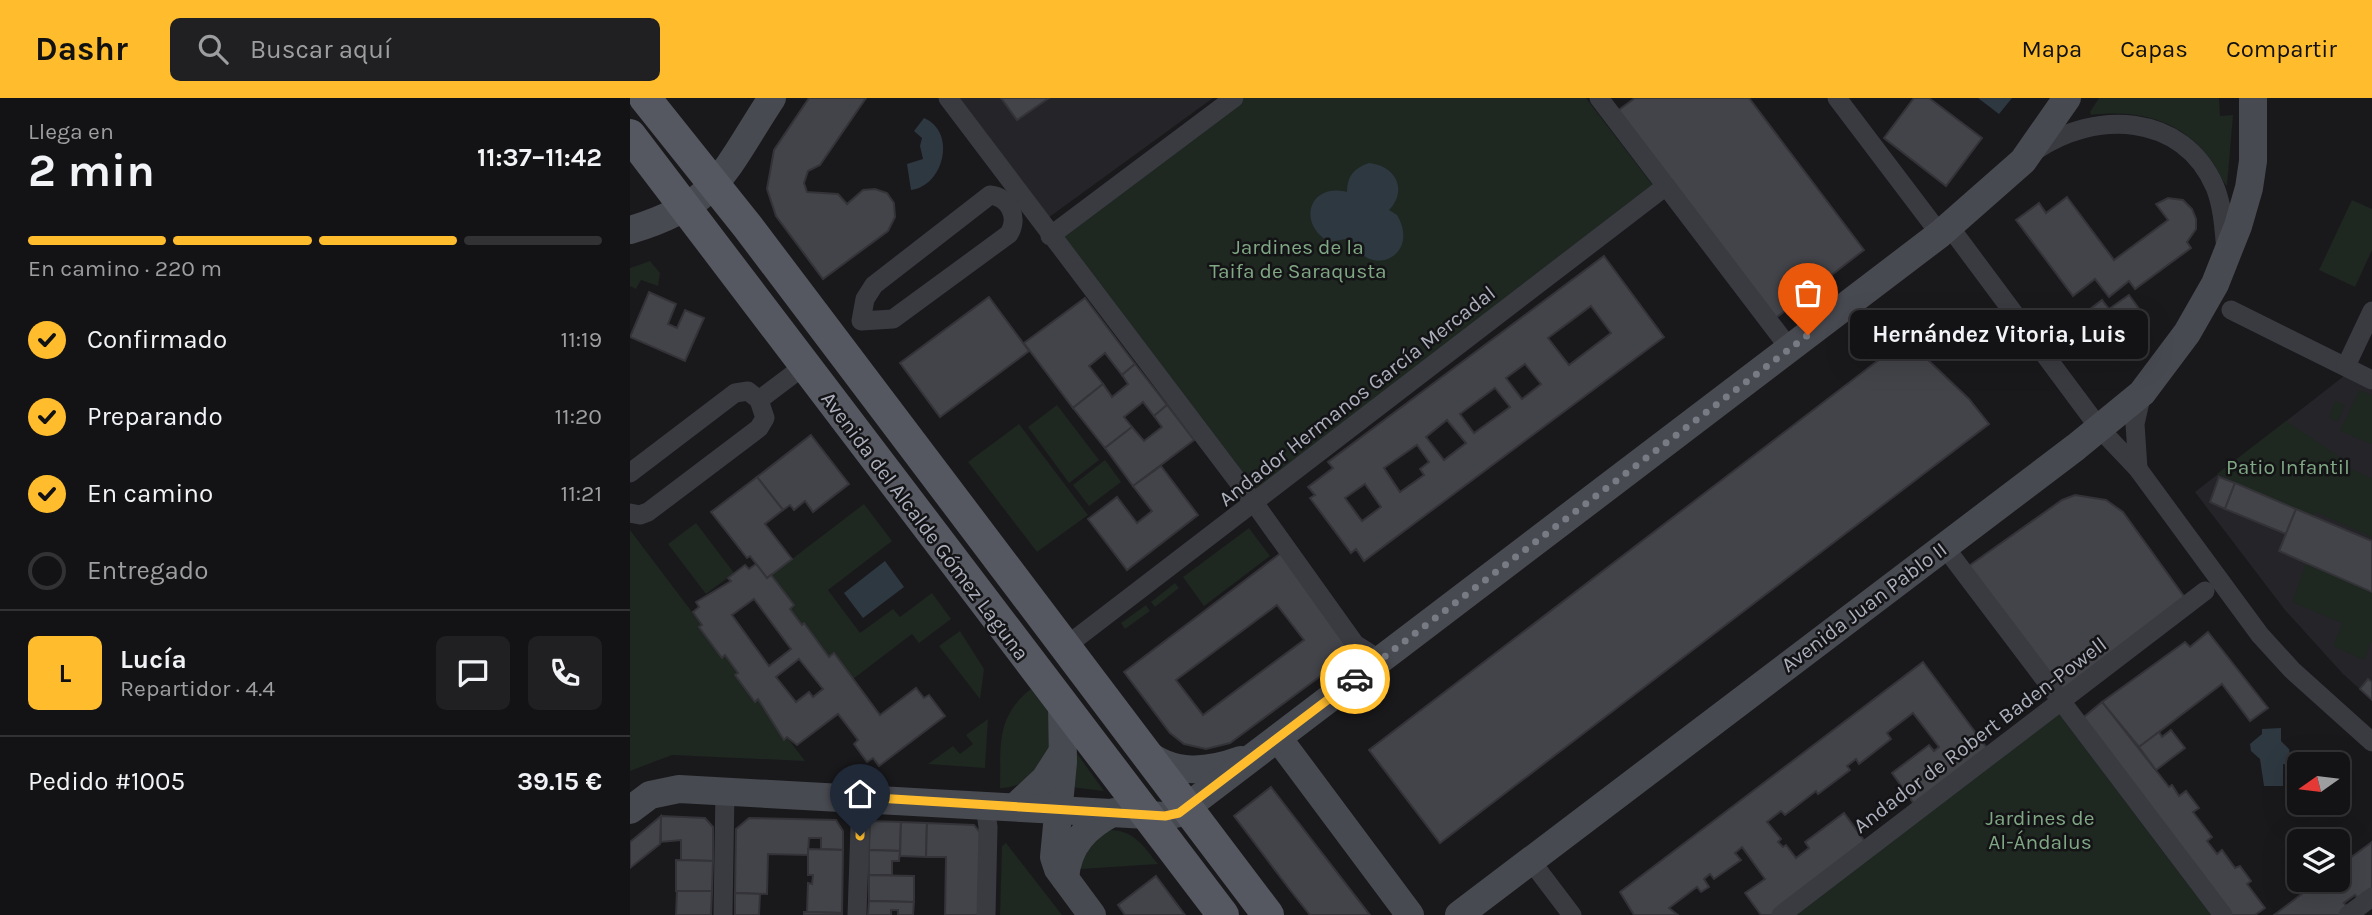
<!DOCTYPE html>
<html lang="es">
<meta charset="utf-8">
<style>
body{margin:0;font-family:Karla,sans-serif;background:#202022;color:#f1f3f6;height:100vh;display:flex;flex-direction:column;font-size:26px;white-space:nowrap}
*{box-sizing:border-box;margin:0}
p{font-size:23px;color:#9d9ea0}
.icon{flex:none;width:38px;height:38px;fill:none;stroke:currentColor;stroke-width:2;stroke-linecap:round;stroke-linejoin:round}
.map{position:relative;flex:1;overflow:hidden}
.panel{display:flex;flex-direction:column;background:#131315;width:630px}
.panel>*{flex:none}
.needle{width:46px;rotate:256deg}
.controls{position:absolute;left:1657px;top:654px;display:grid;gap:14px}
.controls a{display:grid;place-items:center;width:63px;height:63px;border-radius:10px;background:#131315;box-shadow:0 7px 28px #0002,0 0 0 2px #323234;font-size:35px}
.pin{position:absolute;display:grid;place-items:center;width:60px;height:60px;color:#fff;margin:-72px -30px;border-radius:50% 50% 50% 0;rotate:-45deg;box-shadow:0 0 7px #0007}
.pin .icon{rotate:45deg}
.courier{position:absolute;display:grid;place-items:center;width:70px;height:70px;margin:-35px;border:5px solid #ffbd2e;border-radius:50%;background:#fff;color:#222;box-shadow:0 2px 9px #0007}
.bubble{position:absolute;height:49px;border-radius:10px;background:#131315;box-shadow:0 7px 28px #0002,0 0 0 2px #323234;font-size:23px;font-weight:700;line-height:49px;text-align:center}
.summary em{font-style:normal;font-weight:700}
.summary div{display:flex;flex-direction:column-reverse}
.summary{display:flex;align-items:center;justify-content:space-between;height:119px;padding:0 28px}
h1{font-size:46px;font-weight:700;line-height:52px}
.bar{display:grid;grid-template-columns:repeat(4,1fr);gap:10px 7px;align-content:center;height:84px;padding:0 28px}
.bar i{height:9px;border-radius:5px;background:#323234}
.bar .current{background:#ffbd2e}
.bar p{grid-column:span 4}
.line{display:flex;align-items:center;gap:18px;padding:0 28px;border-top:2px solid #323234}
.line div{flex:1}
.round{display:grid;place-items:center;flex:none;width:74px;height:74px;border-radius:10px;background:#202022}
ol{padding:0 28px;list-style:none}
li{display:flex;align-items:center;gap:21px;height:77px}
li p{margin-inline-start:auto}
li .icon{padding:7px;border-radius:50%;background:#ffbd2e;color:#111;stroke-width:4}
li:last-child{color:#9d9ea0}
li i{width:38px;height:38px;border:4px solid #323234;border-radius:50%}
header{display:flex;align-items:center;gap:42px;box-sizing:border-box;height:98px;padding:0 35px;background:#ffbd2e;color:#111}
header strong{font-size:33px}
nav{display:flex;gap:38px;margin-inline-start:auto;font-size:24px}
.search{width:490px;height:63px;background:#202022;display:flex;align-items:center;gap:18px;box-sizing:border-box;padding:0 24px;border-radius:10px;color:#9d9ea0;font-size:26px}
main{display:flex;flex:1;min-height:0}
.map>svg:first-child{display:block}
.built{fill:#252529}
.green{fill:#1e2720}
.water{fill:#2e3841}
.building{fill:#434449;stroke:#333338;stroke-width:2;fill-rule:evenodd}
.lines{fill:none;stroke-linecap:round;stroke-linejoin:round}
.street{stroke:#3a3b41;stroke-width:19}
.secondary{stroke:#484a51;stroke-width:28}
.primary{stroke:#555860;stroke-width:32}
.done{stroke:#787b84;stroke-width:7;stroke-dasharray:0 12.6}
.route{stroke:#ffbd2e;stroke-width:9}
.labels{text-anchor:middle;stroke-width:5;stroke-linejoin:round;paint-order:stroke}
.park-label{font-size:21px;fill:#80a884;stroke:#141417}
.street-label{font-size:21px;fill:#abb0bc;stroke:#141417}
</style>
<header>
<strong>Dashr</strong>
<div class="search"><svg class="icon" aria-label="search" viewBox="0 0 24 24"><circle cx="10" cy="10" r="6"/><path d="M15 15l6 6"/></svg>Buscar aquí</div>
<nav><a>Mapa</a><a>Capas</a><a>Compartir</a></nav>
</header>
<main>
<section class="panel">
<div class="summary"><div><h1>2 min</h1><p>Llega en</p></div><em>11:37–11:42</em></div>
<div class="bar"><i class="current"></i><i class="current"></i><i class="current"></i><i></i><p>En camino · 220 m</p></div>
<ol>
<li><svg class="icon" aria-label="check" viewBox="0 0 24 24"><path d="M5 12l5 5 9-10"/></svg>Confirmado<p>11:19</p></li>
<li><svg class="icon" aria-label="check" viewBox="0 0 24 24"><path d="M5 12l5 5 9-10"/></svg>Preparando<p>11:20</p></li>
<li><svg class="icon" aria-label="check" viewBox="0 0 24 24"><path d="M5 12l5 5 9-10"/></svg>En camino<p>11:21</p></li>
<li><i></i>Entregado</li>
</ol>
<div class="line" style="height:126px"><b class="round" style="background:#ffbd2e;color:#111">L</b><div><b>Lucía</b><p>Repartidor · 4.4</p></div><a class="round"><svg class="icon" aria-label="chat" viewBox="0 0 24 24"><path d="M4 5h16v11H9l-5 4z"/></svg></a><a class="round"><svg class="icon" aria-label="phone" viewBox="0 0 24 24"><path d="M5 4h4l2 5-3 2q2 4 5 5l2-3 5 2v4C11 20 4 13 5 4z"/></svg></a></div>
<div class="line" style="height:91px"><div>Pedido #1005</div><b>39.15 €</b></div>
</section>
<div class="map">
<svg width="1742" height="817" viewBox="0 0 1742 817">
<rect width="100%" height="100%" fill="#19191c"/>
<g class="built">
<polygon points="312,0 583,0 407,128"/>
<polygon points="1714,278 1742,292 1742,602 1713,576 1655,512 1565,394"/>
</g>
<g class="green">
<polygon points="615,0 956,0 1025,90 626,393 433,138"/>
<path d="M1469 0H1589L1590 18 1603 17 1597 88C1591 82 1587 69 1580 61 1552 22 1507 11 1461 17L1460 14Z"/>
<polygon points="1722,102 1742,111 1742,152 1725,189 1689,172"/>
<polygon points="20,163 30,175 28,188 11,182 6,191 0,188 0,170"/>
<circle cx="1335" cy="244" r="12"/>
<polygon points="1729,292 1742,297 1742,346 1710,333"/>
<polygon points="1705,303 1715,307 1708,324 1699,320"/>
<polygon points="427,307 469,362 439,385 398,329"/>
<polygon points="1656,323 1710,359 1707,365 1742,380 1742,439 1685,414 1682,418 1587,376"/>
<polygon points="389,326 458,417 407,454 338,364"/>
<polygon points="475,362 491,384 459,408 443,387"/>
<polygon points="234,406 262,443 198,492 230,535 263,511 270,519 302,495 321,521 289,545 282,536 223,581 199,559 175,526 172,527 160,511 164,507 141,477"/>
<polygon points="66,425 104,475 76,496 38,446"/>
<polygon points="619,430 640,458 574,508 553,479"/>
<polygon points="0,432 175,663 42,657 0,673"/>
<polygon points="1676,465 1742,494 1742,542 1734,562 1703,548 1712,525 1662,504"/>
<polygon points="545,485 549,490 525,509 521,504"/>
<polygon points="516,507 520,513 495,531 491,525"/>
<polygon points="330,533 354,571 350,601 309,548"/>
<path d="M401 591C406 598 414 606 418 613 436 647 405 691 370 690 371 649 365 619 401 591Z"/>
<polygon points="1427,613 1581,817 1161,817"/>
<polygon points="358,621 355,670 298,666 323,648 330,656 343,646 336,637"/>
<polygon points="443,650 474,693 440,689"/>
<path d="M480 732C504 732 514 749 528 766L451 771C452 750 463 743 480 732Z"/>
<polygon points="376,745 432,817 370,817 372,748"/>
</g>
<g class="water">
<polygon points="1348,0 1382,0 1369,16"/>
<path d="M294 20C327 34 314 88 281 92L277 66 293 61 290 48 292 40 284 33Z"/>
<path d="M739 65C766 68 778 92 759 112L767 117C792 159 736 183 722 140L699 144C666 125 680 84 717 94 717 78 724 70 739 65Z"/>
<polygon points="255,463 274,489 233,520 214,495"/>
<polygon points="1651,630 1651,643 1659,651 1662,668 1653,666 1653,688 1634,688 1630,661 1621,653 1620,646 1632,636 1632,631"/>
</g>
<g class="building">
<polygon points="179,0 236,0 190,67 178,73 174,85 177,94 208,96 217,106 233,92 245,91 257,95 264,105 265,119 258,133 193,181 146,118 137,91 144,52"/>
<polygon points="371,0 419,0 387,22"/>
<polygon points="1005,0 1119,0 1234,152 1143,222 986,14"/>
<polygon points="1284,0 1299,0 1352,40 1316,88 1254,40"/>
<polygon points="1437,99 1484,162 1538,122 1526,106 1538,100 1553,102 1562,111 1566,121 1566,131 1557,144 1561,150 1505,191 1499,183 1479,199 1465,181 1443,198 1386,122 1409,105 1416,115"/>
<path d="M974 158 1034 239 734 463 726 451 721 455 680 400 685 397 678 389 703 370 698 364ZM961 208 981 235 939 267 918 240ZM895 266 911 286 892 301 876 280ZM865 290 880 309 844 335 830 316ZM817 322 836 345 814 362 796 339ZM787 347 799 364 790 371 794 377 770 394 754 370ZM735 386 751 409 732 423 715 400Z"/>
<polygon points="19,194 46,206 38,226 47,230 55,212 74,220 55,263 0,239"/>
<polygon points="1499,197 1518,223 1499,237 1506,247 1489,260 1481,249 1475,254 1471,249 1461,256 1451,242 1460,235 1456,229 1462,225 1455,215 1472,202 1479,211"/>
<polygon points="359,199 399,253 310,319 270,265"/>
<polygon points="455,200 505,266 492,277 475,255 459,268 473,286 443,310 394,245"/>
<polygon points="1276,241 1339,301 1359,326 810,745 739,652"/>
<polygon points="505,266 537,307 524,318 513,304 494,319 502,329 475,350 443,310 473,286 482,299 498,286 492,277"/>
<polygon points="537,307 564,342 503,388 475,350 502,329 514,343 532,329 524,318"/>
<polygon points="181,337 219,386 183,414 175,403 164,412 160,407 153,412 127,379"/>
<polygon points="531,368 568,417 497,472 458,421 487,399 507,425 522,413 503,388"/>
<polygon points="127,379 153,412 135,426 162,461 137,480 120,458 117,460 81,414"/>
<polygon points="1589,379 1605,385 1595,411 1580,404"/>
<polygon points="1605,385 1666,411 1656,436 1595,411"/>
<polygon points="1445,397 1476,402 1493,414 1556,501 1432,599 1336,470 1432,402"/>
<polygon points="1666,411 1742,443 1742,494 1649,453"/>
<path d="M655 452 727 551 600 645 576 651 554 646 540 635 494 574ZM647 507 674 542 573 617 546 582Z"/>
<path d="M126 466 137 480 141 477 164 507 160 511 172 527 174 525 199 559 204 555 250 617 286 590 294 600 299 597 315 618 249 668 243 660 237 664 224 646 228 642 208 616 167 647 157 639 154 642 128 601 125 604 105 577 108 575 95 557 92 560 69 529 72 527 63 514 69 509 66 504 101 483 98 480 115 467 119 471ZM124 501 161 551 139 568 102 517ZM169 561 193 591 183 599 179 594 166 604 146 579Z"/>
<polygon points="1578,534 1638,610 1620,623 1592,586 1509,649 1472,604 1555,544 1560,549"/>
<polygon points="1293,564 1360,654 1287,710 1262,675 1299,647 1304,653 1309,649 1283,615 1257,635 1261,641 1229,666 1226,661 1217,668 1220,672 1188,696 1186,693 1155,717 1151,713 1137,724 1151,741 1148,744 1153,749 1156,747 1166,760 1179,750 1175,744 1214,715 1239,749 1145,817 1131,817 1115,795 1135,781 1112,749 1105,755 1111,762 1084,781 1080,776 1074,781 1079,789 1071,794 1067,789 1039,810 1048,817 1004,817 990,794"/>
<polygon points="1738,581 1742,584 1742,602 1730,591"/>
<polygon points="1472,604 1539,689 1542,687 1549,698 1556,693 1569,710 1563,714 1582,739 1577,743 1587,756 1592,752 1605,770 1610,768 1621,783 1617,786 1635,810 1625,817 1595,817 1448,624"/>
<polygon points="1541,632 1555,650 1526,672 1509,649 1529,634 1532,639"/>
<polygon points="641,689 740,817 680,817 660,792 604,718"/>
<polygon points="31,718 30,746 0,770 0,744"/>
<polygon points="31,718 75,720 83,729 83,763 51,762 51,742 31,744"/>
<polygon points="119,720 206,722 213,733 213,752 191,751 191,740 179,740 178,757 138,756 137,796 105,795 106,731"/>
<polygon points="240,723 271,724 270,753 239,752"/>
<polygon points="271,724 297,725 296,759 270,758"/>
<polygon points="297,725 344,727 351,736 348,817 315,817 316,759 296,759"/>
<polygon points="1742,744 1742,796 1730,804 1725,797 1714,805 1719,812 1712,817 1644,817 1685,786 1688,790 1693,786 1699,794 1714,784 1708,776 1712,771 1709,768"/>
<polygon points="178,751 213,752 212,815 177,814 178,785 182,786 183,777 178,777"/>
<polygon points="239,752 270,753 269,763 262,763 262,777 239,777"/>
<polygon points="46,762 83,763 82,793 46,793"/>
<polygon points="239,777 284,778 284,804 239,803"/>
<polygon points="526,778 555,817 495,817 488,807"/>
<polygon points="47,793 82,793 81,817 46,817"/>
<polygon points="105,795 130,796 129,817 105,817"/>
<polygon points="239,803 284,804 283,817 268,817 268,812 261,812 261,817 238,817"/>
<polygon points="174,814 212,815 212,817 174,817"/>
</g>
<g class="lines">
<g class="street">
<polyline points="318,0 625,406 725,546 750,562"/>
<polyline points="969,0 1160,251"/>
<polyline points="1207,0 1310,136"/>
<path d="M1405 53C1464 12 1553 14 1585 89 1593 109 1594 132 1596 153"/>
<path d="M360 97C380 99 389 120 379 136L263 221 231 223 235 201 244 187Z"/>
<polyline points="1319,128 1470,331 1508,371 1630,537 1662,572 1742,644"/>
<polyline points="420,138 604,0"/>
<polyline points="1601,212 1742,282"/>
<polyline points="1716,268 1742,213"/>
<polyline points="129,302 174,268"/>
<polyline points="1508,371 1505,326 1512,295"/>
<polyline points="0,375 105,295 118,293 129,302 135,320 129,330 18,414 10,417 0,415"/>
<polyline points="1314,448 1593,817"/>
<polyline points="444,542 1036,88"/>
<polyline points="355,708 358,729 356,817"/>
<polyline points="901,763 942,817"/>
<polyline points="93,817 95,692"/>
<polyline points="227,817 231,699"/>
<polyline points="1151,817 1575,493"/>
<polyline points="1718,817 1742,799"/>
</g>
<g class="secondary">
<path d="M0 132C89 106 95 71 142 0"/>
<polyline points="432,607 433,664 424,759 428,771 462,817"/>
<polyline points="648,640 780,817"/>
<path d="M514 653C543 678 578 674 611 662"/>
<polyline points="385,709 415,681 431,656"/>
<polyline points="0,712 20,697 49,691 535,718 549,715 1310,136 1393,63 1437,0"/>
<path d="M435 780C438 746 456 729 484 714"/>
<polyline points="829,817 1446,349 1512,295 1557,235 1585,186 1608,128 1619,90 1623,63 1623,0"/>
</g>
<g class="primary">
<polyline points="15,0 118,129 638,817"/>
<polyline points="0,37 593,817"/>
</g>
</g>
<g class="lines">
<polyline class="done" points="725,581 1178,237"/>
<polyline class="route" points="230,738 231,699 535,718 549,715 725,581"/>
</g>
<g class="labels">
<g class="park-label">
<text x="668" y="156">Jardines de la<tspan x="668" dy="24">Taifa de Saraqusta</tspan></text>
<text x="1658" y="376">Patio Infantil</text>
<text x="1410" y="727">Jardines de<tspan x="1410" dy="24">Al-Ándalus</tspan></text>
</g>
<g class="street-label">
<text transform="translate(727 298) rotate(-38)" y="7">Andador Hermanos García Mercadal</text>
<text transform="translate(295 428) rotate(53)" y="7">Avenida del Alcalde Gómez Laguna</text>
<text transform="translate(1234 509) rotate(-37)" y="7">Avenida Juan Pablo II</text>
<text transform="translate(1350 637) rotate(-37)" y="7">Andador de Robert Baden-Powell</text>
</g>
</g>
</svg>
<div class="controls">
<a><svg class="needle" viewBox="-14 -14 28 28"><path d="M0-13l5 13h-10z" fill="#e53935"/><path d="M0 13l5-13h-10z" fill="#9d9ea0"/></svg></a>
<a><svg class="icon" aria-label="layers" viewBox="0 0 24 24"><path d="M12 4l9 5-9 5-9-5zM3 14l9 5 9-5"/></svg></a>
</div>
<div class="pin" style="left:1178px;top:237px;background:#ea580c"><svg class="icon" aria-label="bag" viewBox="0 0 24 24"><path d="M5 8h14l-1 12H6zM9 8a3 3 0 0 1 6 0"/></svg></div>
<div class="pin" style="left:230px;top:738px;background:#1f2937"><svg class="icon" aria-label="home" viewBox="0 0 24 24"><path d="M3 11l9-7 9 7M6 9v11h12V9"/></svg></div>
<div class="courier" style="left:725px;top:581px"><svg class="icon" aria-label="car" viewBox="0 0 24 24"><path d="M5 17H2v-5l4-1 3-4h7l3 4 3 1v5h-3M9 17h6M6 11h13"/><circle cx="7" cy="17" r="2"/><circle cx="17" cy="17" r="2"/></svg></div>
<div class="bubble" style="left:1220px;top:212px;width:298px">Hernández Vitoria, Luis</div>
</div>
</main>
